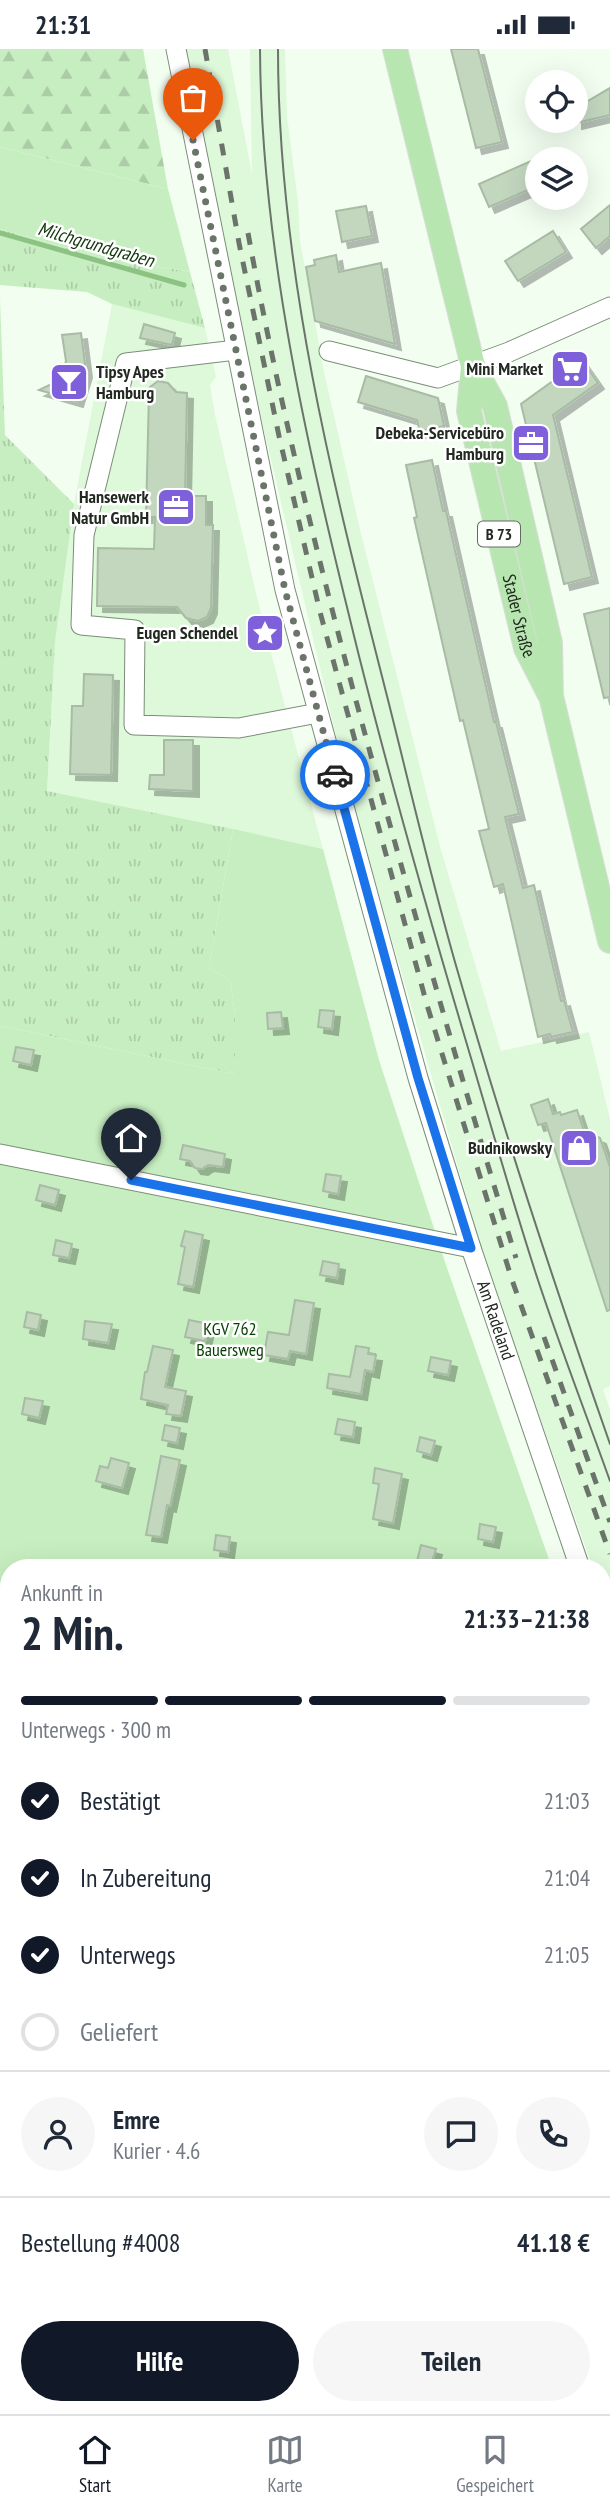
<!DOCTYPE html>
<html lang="de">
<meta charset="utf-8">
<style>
body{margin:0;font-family:"PT Sans Narrow",sans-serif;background:#f6f6f7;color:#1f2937;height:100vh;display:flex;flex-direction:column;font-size:26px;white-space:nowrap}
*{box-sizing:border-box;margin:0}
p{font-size:23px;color:#747a83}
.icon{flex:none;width:38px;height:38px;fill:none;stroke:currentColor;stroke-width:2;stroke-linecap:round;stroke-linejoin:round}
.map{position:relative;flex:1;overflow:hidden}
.sheet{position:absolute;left:0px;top:1510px;width:611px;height:856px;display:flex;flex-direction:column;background:#fff;border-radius:28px 28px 0 0;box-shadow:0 7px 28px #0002}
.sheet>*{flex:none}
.fabs{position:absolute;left:525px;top:21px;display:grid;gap:14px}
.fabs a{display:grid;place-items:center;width:63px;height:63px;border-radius:50%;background:#fff;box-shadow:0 7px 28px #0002;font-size:35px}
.pin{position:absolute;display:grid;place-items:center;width:60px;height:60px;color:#fff;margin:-72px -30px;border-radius:50% 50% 50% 0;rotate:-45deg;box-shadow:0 0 7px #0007}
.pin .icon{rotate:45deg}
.courier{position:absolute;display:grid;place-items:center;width:70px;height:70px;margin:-35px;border:5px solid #1a73e8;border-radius:50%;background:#fff;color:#222;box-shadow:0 2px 9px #0007}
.summary em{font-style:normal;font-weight:700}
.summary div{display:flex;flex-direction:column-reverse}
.summary{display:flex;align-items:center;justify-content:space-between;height:119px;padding:0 21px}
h1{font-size:46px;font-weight:700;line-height:52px}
.bar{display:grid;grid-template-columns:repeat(4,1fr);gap:10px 7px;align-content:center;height:84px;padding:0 21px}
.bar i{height:9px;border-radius:5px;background:#e0e1e3}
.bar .selected{background:#111827}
.bar p{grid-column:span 4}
.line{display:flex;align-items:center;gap:18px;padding:0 21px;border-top:2px solid #e0e1e3}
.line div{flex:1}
.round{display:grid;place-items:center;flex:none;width:74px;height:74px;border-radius:37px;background:#f6f6f7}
ol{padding:0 21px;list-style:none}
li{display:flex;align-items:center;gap:21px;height:77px}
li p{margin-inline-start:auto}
li .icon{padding:7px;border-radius:50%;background:#111827;color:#fff;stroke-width:4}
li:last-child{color:#747a83}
li i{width:38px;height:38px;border:4px solid #e0e1e3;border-radius:50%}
.action{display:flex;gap:14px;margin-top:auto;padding:14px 21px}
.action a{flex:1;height:80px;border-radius:42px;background:#111827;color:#fff;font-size:28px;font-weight:700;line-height:80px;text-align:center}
.action a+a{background:#f6f6f7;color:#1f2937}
.status{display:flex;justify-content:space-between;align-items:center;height:49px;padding:0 35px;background:#fff;direction:ltr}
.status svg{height:19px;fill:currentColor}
.menu{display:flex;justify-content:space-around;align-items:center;height:98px;border-top:2px solid #e0e1e3;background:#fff;font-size:19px;color:#747a83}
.menu a{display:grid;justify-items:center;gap:4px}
.menu .selected{color:#111827}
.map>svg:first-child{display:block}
.built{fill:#def8da}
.grass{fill:url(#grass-tufts)}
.forest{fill:url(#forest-firs)}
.garden{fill:#c7eec1}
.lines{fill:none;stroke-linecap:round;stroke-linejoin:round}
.stream{stroke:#8cc383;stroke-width:5}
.building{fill:#c3d7bf;stroke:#a8bca5;stroke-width:2;filter:url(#shadow)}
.minor-casing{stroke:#7b8e78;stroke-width:21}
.major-casing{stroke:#dbdddb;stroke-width:26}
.minor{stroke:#fff;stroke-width:19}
.major{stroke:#b8e6b0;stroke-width:24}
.tram{stroke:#6b746a;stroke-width:2}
.rail{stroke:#6b746a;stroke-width:5;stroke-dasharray:12 12;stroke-linecap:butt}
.done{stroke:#6a7469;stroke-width:7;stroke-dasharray:0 12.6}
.route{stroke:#1a73e8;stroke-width:9}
.labels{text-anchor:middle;stroke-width:5;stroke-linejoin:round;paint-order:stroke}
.shield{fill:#fff;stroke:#646963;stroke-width:2}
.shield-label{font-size:16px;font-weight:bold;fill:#212920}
.poi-label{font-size:18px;font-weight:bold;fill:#212920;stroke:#fff;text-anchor:end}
.street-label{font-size:18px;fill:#212920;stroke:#fff}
.park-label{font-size:18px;fill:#043e00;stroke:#fff}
.water-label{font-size:19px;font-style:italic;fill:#11370c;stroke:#fff}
</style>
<div class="status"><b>21:31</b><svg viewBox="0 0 49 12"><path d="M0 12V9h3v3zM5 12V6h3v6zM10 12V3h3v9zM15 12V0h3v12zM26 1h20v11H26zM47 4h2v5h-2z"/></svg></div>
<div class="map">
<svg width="610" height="2365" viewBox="0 0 610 2365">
<defs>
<pattern id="grass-tufts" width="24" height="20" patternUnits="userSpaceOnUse" patternTransform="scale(1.75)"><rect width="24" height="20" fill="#c7eec1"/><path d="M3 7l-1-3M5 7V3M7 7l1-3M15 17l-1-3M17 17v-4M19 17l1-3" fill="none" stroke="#abcca6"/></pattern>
<pattern id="forest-firs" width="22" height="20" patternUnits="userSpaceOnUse" patternTransform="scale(1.75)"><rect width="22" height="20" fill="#c7eec1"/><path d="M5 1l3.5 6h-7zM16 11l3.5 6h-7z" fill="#abcca6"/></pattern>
<filter id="shadow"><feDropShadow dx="6" dy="6" stdDeviation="0" flood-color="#0004"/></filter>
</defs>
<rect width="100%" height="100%" fill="#f2fef0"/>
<g class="built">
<polygon points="186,0 228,0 252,125 250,0 285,0 287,67 298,153 300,192 324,323 361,485 441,801 501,1002 589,983 610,1070 610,1337 603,1340 610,1361 610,1567 602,1545 602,1519 593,1519 487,1218 350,746 227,224"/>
<polygon points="112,255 205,279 216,328 210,336 215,366 262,570 323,800 47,742 55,592 74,455"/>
</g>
<g class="grass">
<polygon points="0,180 97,207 190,223 205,279 112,255 87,243 0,236"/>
<polygon points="0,250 5,386 74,455 55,593 47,742 233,780 209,919 230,931 235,965 235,1025 0,977"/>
</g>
<polygon class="forest" points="0,0 143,0 168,140 0,98"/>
<g class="garden">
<polygon points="0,98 168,140 190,223 97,207 0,180"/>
<polygon points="233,780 323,800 379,1011 446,1216 552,1519 9,1519 9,2357 602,2357 602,2188 610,2201 610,2365 0,2365 0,977 235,1025 235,965 230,931 209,919"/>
<polygon points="602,1653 610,1674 610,2181 602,2181"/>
</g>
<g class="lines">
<g class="stream">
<polyline points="0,184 184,236"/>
<polyline points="0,1627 9,1628"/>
<polyline points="602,2191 610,2206"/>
</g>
</g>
<g class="building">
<polygon points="451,0 478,0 502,93 476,99"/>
<polygon points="610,39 610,66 576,74 576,59"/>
<polygon points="531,112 537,127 537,137 489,158 479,135"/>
<polygon points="610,156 610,187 596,199 581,180"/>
<polygon points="366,157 372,187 342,193 336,162"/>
<polygon points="553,182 566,203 518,232 505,212"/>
<polygon points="336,206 339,223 381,214 395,295 315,272 306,218 315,216 314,211"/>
<polygon points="144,275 175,284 172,296 140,289"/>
<polygon points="81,284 86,323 77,352 39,341 60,331 66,312 62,286"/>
<polygon points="582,311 598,334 553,366 592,528 564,535 521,355"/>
<polygon points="366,327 438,349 444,377 420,383 417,371 358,353"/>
<polygon points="158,332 168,334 176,343 187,344 185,447 206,447 206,476 213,476 211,559 207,568 198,572 186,569 177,558 97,557 98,499 154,500 155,468 146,468 149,343 150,338"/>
<polygon points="432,411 443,462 446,462 494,673 496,673 519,765 505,768 523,839 534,836 561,952 564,951 573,983 551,988 550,985 538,988 503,835 494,838 479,782 489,780 463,671 460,672 414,469 417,468 406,416"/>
<polygon points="610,559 610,648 604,649 584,565"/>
<polygon points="84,625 113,626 111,726 70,725 72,657 83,657"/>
<polygon points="164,691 193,691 193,742 149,740 150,726 164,726"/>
<polygon points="320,961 334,962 332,980 318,978"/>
<polygon points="281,963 283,979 268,980 267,964"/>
<polygon points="16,998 34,1001 31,1016 13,1012"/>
<polygon points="548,1050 553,1065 560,1063 561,1066 577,1061 584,1082 600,1089 610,1118 610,1261 607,1262 546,1074 538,1076 531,1056"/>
<polygon points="183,1096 225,1105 223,1118 208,1116 202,1120 195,1119 190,1112 180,1110"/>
<polygon points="326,1125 341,1127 338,1145 323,1142"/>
<polygon points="40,1136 59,1141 55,1156 36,1151"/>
<polygon points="185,1182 203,1186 193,1238 178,1235 185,1198 181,1197"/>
<polygon points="56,1191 72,1195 69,1209 53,1206"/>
<polygon points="323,1212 339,1215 337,1229 320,1226"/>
<polygon points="295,1251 314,1254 306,1305 290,1302 288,1310 264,1306 268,1283 289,1286"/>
<polygon points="27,1263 41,1266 38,1281 24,1278"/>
<polygon points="189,1271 209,1275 205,1292 185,1288"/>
<polygon points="85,1272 112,1275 108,1294 83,1290"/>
<polygon points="153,1297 173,1301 165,1338 186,1342 181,1367 166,1365 168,1356 141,1350 145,1323 147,1323"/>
<polygon points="356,1297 369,1299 368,1305 376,1306 373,1323 365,1321 361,1345 327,1339 329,1325 350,1328"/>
<polygon points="431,1308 451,1312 448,1326 428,1322"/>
<polygon points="25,1349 43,1352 39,1369 22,1365"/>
<polygon points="338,1370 355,1373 353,1388 335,1385"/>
<polygon points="165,1376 180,1379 177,1394 162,1391"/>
<polygon points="420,1388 435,1392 431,1406 417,1402"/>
<polygon points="161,1407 180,1411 170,1457 167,1456 161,1488 146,1486"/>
<polygon points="111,1409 129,1414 122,1439 96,1432 100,1417 108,1419"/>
<polygon points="375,1419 402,1425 393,1474 373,1470 379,1435 373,1434"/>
<polygon points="480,1475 496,1478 493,1493 478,1490"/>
<polygon points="216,1486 230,1488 228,1503 214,1501"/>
<polygon points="421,1496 436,1500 431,1516 417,1512"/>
</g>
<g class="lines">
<g class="minor-casing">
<g id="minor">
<path id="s1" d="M176 0 285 541 418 1029 471 1199 580 1519"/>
<polyline points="236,301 126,314 84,486 81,576 135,581 134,676 239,679 318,664"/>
<polyline points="329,302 438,329 509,303 610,258"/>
<polyline points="0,1105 471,1199"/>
<polyline points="602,1580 610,1602"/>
<polyline points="0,1640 9,1642"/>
</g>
</g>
<g class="major-casing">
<g id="major">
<polyline points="395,0 473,317 495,357 550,594 551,647 610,892"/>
<path id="s2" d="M473 317 469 362 526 599 549 644"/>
</g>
</g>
<use href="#minor" class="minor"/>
<use href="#major" class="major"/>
<g class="tram">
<path d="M260 0C261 205 310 409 359 607 393 742 431 875 471 1009 492 1080 512 1151 535 1222 558 1293 585 1362 610 1432"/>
<path d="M278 0C278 220 333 436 387 647 410 738 431 830 457 920 503 1080 555 1238 610 1395"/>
</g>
<g class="rail">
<polyline points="205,0 239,194 279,387 320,563 427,956 512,1231 610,1505"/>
<path d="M248 184C280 360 324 535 371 707 417 875 465 1042 516 1209"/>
<polyline points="544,1288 610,1473"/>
</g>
</g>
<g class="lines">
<polyline class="done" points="193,91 285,541 335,726"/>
<polyline class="route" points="131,1131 471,1199 418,1029 335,726"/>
</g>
<defs>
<g id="supermarket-square" transform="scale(2.0125)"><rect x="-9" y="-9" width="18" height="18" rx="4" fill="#7e60da" stroke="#fff"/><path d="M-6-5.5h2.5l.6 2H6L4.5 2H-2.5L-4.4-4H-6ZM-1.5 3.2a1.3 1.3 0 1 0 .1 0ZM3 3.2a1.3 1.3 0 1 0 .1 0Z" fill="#fff"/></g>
<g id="bar-square" transform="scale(2.0125)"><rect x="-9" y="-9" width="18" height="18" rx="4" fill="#7e60da" stroke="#fff"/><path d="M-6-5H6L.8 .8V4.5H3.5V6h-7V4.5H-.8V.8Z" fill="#fff"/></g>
<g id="office-square" transform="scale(2.0125)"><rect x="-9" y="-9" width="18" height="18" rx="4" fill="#7e60da" stroke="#fff"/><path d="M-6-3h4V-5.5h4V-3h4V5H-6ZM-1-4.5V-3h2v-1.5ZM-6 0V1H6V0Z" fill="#fff"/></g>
<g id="sight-square" transform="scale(2.0125)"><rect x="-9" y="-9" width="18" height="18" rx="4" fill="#7e60da" stroke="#fff"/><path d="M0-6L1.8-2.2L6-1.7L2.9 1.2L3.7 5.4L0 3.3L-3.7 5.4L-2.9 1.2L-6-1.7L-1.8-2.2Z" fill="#fff"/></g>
<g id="shop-square" transform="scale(2.0125)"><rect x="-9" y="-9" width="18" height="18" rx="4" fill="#7e60da" stroke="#fff"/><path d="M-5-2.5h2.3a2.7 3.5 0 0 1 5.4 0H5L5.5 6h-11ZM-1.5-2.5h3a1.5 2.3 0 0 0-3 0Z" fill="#fff"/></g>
</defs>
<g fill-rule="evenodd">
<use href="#supermarket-square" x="570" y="320"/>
<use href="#bar-square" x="69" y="333"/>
<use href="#office-square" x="531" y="394"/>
<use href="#office-square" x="176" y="458"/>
<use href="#sight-square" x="265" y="584"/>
<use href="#shop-square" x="579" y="1099"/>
</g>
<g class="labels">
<rect class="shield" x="478" y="472.5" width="42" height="25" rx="5"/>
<g class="shield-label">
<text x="499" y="491">B 73</text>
</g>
<g class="poi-label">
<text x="543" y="326">Mini Market</text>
<text x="96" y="329" text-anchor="start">Tipsy Apes<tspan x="96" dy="21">Hamburg</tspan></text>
<text x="504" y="390">Debeka-Servicebüro<tspan x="504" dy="21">Hamburg</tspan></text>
<text x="149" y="454">Hansewerk<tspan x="149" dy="21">Natur GmbH</tspan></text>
<text x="238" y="590">Eugen Schendel</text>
<text x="552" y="1105">Budnikowsky</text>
</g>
<g class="street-label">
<text dy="6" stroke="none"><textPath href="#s2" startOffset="256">Stader Straße</textPath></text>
<text dy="6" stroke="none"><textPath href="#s1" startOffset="1312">Am Radeland</textPath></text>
</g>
<g class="park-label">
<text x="230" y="1286">KGV 762<tspan x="230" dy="21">Bauersweg</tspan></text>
</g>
<g class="water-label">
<text transform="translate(96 195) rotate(16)" y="7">Milchgrundgraben</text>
</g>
</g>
</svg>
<div class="fabs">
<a><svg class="icon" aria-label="locate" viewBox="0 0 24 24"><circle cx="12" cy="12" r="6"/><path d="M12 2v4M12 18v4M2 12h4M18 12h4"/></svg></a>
<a><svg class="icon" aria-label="layers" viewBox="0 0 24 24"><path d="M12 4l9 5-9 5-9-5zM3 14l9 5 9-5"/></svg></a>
</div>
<div class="pin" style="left:193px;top:91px;background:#ea580c"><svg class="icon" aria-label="bag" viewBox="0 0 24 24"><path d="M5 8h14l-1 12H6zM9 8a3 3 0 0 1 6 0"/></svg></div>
<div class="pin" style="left:131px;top:1131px;background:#1f2937"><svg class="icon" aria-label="home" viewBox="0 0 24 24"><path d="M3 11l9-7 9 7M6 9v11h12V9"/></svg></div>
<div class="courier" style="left:335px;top:726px"><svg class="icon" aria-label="car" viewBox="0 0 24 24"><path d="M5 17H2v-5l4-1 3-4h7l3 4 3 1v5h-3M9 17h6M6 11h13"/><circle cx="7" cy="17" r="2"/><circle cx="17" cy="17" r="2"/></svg></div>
<section class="sheet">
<div class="summary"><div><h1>2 Min.</h1><p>Ankunft in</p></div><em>21:33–21:38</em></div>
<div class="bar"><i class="selected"></i><i class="selected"></i><i class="selected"></i><i></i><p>Unterwegs · 300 m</p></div>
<ol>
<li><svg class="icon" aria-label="check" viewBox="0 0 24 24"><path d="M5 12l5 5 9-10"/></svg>Bestätigt<p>21:03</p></li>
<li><svg class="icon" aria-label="check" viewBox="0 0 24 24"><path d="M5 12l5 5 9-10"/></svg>In Zubereitung<p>21:04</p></li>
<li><svg class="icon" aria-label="check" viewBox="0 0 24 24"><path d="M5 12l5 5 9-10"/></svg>Unterwegs<p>21:05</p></li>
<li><i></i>Geliefert</li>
</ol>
<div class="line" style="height:126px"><a class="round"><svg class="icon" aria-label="person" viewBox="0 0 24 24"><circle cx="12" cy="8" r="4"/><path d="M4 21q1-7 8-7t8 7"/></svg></a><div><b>Emre</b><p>Kurier · 4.6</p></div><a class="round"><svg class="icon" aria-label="chat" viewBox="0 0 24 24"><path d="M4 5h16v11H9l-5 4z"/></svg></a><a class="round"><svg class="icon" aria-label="phone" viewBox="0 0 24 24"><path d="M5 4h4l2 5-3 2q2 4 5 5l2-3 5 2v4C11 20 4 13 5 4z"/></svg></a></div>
<div class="line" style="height:91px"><div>Bestellung #4008</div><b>41.18 €</b></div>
<div class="action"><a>Hilfe</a><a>Teilen</a></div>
</section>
</div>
<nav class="menu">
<a class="selected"><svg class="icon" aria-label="home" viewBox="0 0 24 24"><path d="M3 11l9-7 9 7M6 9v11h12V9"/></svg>Start</a>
<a><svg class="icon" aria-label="map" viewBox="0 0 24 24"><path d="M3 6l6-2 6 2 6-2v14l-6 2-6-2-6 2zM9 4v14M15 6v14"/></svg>Karte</a>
<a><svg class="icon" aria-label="saved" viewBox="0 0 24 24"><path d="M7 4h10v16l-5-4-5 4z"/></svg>Gespeichert</a>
</nav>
